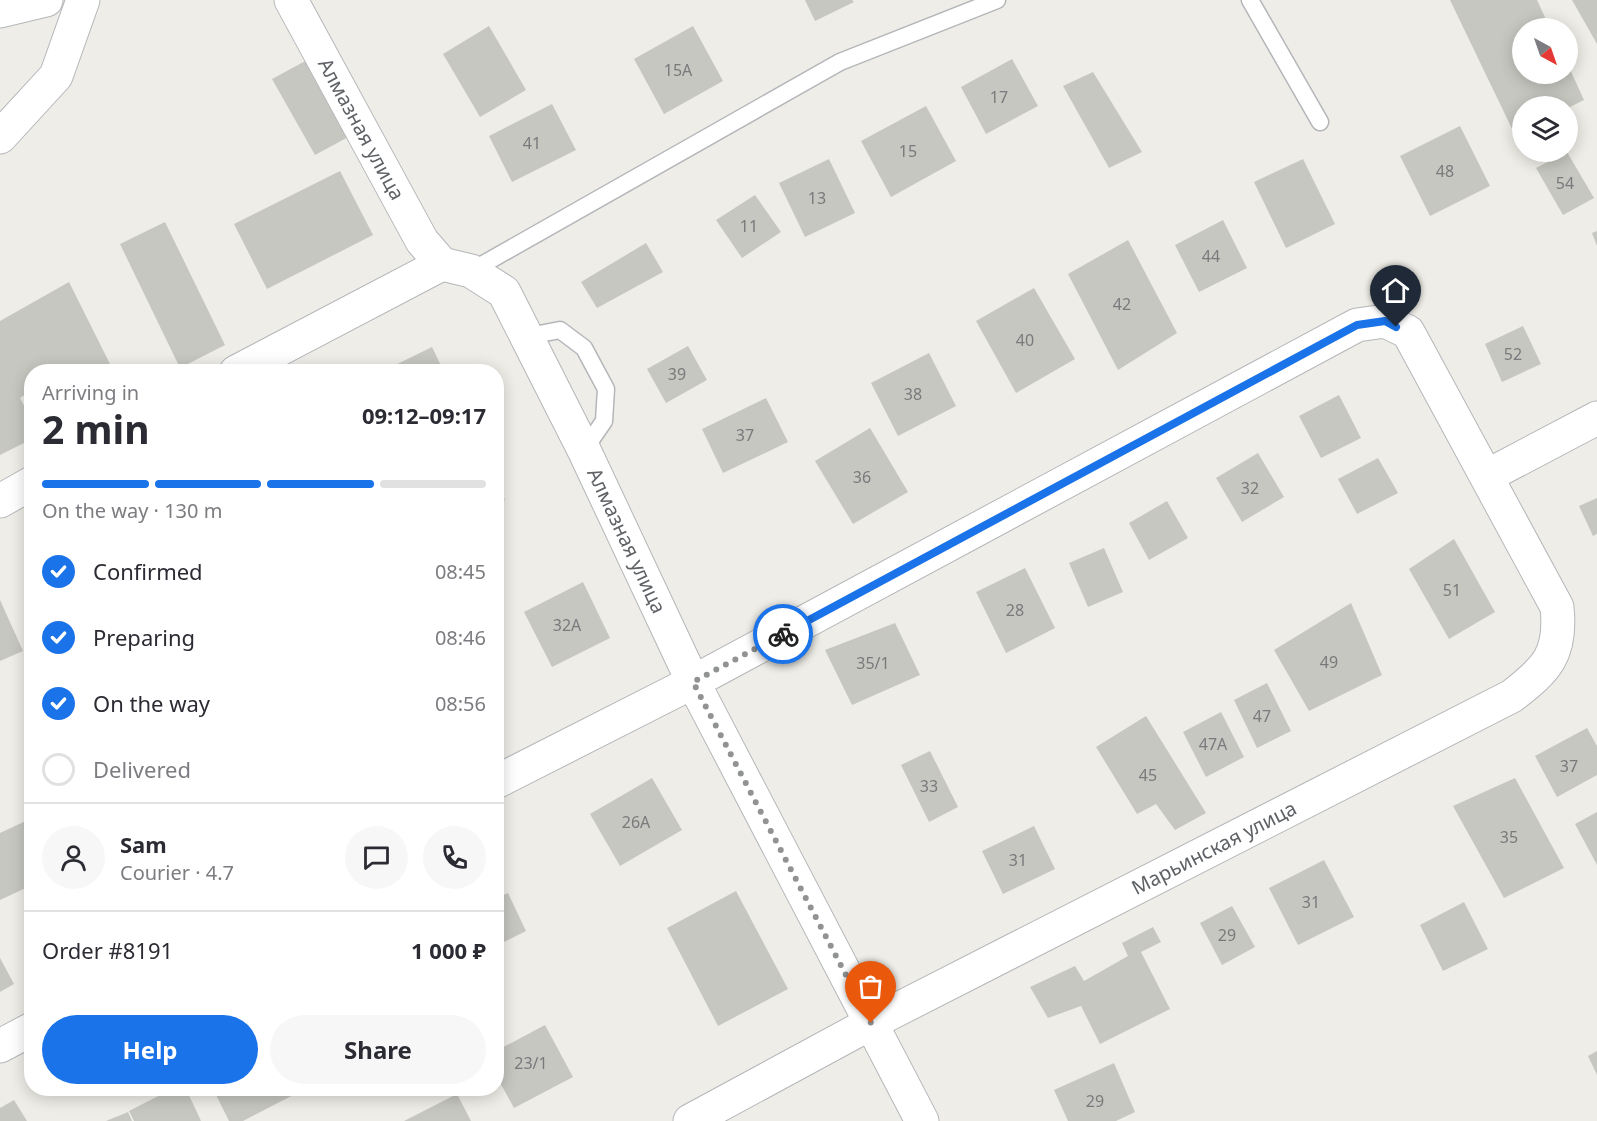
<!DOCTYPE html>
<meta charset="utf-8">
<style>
body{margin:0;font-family:"Noto Sans",sans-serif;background:#f7f7f7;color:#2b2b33;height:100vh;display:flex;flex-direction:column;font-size:22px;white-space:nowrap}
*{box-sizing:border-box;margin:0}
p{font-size:20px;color:#7c7c81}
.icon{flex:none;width:33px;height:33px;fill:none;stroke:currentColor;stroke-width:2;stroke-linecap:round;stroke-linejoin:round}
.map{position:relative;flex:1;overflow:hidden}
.panel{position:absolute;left:24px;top:364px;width:480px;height:732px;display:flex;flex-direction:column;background:#fff;border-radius:24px;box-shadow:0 3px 15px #0003}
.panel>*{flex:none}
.needle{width:39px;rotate:140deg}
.controls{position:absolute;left:1512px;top:18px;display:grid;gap:12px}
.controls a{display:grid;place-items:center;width:66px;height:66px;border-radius:50%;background:#fff;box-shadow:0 3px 15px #0003;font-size:30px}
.pin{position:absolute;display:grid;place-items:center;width:51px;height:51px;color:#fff;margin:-62px -26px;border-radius:50% 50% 50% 0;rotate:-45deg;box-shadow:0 0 6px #0007}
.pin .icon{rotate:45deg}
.courier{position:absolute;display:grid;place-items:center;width:60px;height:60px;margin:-30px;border:4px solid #1a73e8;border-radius:50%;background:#fff;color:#222;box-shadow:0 2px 8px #0007}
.headline em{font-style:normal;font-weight:700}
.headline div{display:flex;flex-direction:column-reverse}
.headline{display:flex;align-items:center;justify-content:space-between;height:102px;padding:0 18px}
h1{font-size:39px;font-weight:700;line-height:45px}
.bar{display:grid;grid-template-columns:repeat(4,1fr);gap:9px 6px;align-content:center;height:72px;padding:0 18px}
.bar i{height:8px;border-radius:4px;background:#e1e1e2}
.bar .on{background:#1a73e8}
.bar p{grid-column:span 4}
.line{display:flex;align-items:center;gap:15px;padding:0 18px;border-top:2px solid #e1e1e2}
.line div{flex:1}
.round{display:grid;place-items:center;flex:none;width:63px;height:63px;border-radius:32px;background:#f7f7f7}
ol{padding:0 18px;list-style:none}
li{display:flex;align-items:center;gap:18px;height:66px}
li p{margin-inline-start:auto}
li .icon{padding:6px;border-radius:50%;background:#1a73e8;color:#fff;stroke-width:4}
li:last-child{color:#7c7c81}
li i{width:33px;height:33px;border:3px solid #e1e1e2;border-radius:50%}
.button{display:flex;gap:12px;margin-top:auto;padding:12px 18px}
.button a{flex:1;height:69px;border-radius:36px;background:#1a73e8;color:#fff;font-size:24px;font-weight:700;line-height:69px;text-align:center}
.button a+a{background:#f7f7f7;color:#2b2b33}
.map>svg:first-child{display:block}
.building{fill:#c7c7c1}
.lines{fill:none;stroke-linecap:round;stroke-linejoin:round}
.service-casing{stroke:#b4b6ba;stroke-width:19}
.minor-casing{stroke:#b4b6ba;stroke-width:35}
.service{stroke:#fff;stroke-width:16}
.minor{stroke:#fff;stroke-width:33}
.done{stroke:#919292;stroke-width:6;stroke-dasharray:0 10.8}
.route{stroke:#1a73e8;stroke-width:8}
.labels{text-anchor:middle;stroke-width:5;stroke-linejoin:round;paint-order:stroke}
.number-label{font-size:16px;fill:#787a7c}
.street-label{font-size:20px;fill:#5e6165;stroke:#fff}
</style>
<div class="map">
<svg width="1597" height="1121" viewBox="0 0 1597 1121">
<rect width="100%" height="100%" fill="#efede7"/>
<g class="building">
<polygon points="805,0 852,0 854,2 815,21"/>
<polygon points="1450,0 1537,0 1550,28 1522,28 1522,74 1568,74 1568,65 1584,100 1568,108 1522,106 1522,129 1514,133"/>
<polygon points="1572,0 1597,0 1597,44"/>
<polygon points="489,26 526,90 480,117 443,54"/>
<polygon points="693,26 723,81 664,114 634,59"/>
<polygon points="309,59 352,135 315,155 272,79"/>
<polygon points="1012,59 1038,106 986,134 961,87"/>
<polygon points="1093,72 1142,152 1109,168 1063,86"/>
<polygon points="552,104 576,150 512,182 489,136"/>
<polygon points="926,106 956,161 891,197 861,141"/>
<polygon points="1460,126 1490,186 1430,216 1400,156"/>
<polygon points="1567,152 1594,198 1563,215 1536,168"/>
<polygon points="829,159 855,213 805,237 779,183"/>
<polygon points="1303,159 1335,224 1286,248 1254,182"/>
<polygon points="340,171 373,235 267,289 234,224"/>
<polygon points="755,195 781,232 742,258 716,220"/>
<polygon points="1223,220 1247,268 1199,292 1175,245"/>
<polygon points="165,222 225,345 180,368 120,244"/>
<polygon points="1597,231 1597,246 1592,233"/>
<polygon points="1128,240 1177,333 1118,370 1068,274"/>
<polygon points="646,243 663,272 597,308 581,282"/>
<polygon points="69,282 110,364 96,372 32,372 32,390 20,398 32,421 32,439 0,455 0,321"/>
<polygon points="1034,288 1075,359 1016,393 976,321"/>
<polygon points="1523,326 1541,364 1502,382 1485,344"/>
<polygon points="688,346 707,380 666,403 647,369"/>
<polygon points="432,347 444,372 381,372"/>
<polygon points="929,353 956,406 898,436 871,383"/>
<polygon points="1339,395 1361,438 1321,458 1299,416"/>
<polygon points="766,398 788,442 723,473 702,429"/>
<polygon points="870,428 908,492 853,524 815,461"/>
<polygon points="1258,453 1284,497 1242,522 1216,478"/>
<polygon points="1378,458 1398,493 1357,514 1338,479"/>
<polygon points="496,483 505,500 496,504"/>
<polygon points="1597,498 1597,534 1593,536 1579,506"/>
<polygon points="1167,501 1188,538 1149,560 1129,523"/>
<polygon points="1454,539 1495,612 1449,639 1409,569"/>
<polygon points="1104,548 1123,592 1088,607 1069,563"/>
<polygon points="1025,568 1055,628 1006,653 976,592"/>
<polygon points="583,582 610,638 552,667 524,612"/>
<polygon points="0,600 23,651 0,661"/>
<polygon points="1351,603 1382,675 1309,711 1274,650"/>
<polygon points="895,623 920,675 852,705 825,650"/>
<polygon points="1267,683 1291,731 1257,748 1234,700"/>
<polygon points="1221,712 1244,757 1206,777 1183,732"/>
<polygon points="1146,716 1206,813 1175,830 1156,804 1137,814 1096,747"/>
<polygon points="1587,728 1597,746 1597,775 1557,797 1535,756"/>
<polygon points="930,751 958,807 929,822 901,765"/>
<polygon points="652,778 682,830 620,866 590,814"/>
<polygon points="1515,778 1564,868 1504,898 1453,806"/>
<polygon points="1597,812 1597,865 1575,824"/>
<polygon points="32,818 32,885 0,900 0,833"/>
<polygon points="1034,826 1055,869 1003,894 982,851"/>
<polygon points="1324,860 1354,917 1298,945 1269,888"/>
<polygon points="736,891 788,989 718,1026 667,928"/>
<polygon points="508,893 526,931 498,945 496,898"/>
<polygon points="1464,902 1488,949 1443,971 1420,925"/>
<polygon points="1232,906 1255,947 1222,965 1200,923"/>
<polygon points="1153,927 1161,942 1141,952 1170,1009 1100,1044 1081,1006 1048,1018 1030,987 1075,966 1084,981 1128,956 1122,943"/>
<polygon points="0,958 14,984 0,992"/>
<polygon points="545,1025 573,1077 514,1108 496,1075 496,1051"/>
<polygon points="1597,1051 1597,1075 1588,1056"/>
<polygon points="1114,1063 1135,1112 1116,1121 1068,1121 1054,1090"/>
<polygon points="172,1089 186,1089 201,1121 134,1121 129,1111"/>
<polygon points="213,1089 305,1089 243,1121 229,1121"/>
<polygon points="457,1094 471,1121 404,1121"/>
<polygon points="14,1100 27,1121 0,1121 0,1108"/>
<polygon points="128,1112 132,1121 106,1121"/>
</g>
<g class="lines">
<g class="service-casing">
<g id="service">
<polyline points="1250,0 1320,122"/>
<polyline points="471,271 840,62 997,0"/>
<polyline points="529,336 560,330 584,348 606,389 604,421 584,450"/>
</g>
</g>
<g class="minor-casing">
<g id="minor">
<path id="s1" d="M291 0 422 241 442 264 471 271 504 292 584 450 693 682 922 1121"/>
<polyline points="0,11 46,0"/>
<polyline points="0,137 56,76 83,0"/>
<polyline points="236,372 442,264"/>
<polyline points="1487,476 1597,418"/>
<polyline points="0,501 32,483"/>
<path d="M496 782 693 682 1357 325 1385 321 1408 332 1557 607C1562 654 1547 669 1512 696L871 1023 690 1121"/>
<polyline points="0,1046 32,1029"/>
</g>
</g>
<use href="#service" class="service"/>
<use href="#minor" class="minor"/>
</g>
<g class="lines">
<polyline class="done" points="783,634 693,682 871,1023"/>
<polyline class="route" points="783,634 1357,325 1385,321 1396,327"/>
</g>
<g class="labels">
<g class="number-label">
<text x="678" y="76">15А</text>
<text x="999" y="103">17</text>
<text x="532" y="149">41</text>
<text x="908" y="157">15</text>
<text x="1445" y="177">48</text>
<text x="1565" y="189">54</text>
<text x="817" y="204">13</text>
<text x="749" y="232">11</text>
<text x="1211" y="262">44</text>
<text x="1122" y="310">42</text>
<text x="1025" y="346">40</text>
<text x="1513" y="360">52</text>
<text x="677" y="380">39</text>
<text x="913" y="400">38</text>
<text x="745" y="441">37</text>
<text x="862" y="483">36</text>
<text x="1250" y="494">32</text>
<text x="1452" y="596">51</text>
<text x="1015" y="616">28</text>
<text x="567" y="631">32А</text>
<text x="1329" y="668">49</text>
<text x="873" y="669">35/1</text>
<text x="1262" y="722">47</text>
<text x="1213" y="750">47А</text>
<text x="1569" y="772">37</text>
<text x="1148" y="781">45</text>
<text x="929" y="792">33</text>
<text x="636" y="828">26А</text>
<text x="1509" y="843">35</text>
<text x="1018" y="866">31</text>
<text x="1311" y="908">31</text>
<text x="1227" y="941">29</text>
<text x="531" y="1069">23/1</text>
<text x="1095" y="1107">29</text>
</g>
<g class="street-label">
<text dy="7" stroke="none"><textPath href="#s1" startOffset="147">Алмазная улица</textPath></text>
<text dy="7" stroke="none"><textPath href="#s1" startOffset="651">Алмазная улица</textPath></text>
<text transform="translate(1214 848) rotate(-27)" y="7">Марьинская улица</text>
</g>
</g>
</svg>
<div class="controls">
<a><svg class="needle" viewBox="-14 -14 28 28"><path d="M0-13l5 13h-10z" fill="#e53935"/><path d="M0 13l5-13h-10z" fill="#7c7c81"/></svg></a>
<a><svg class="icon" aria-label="layers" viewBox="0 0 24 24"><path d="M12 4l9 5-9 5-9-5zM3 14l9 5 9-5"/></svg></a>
</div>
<div class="pin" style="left:871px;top:1023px;background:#ea580c"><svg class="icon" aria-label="bag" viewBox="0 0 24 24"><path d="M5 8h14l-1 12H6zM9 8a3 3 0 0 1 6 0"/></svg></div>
<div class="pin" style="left:1396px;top:327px;background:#1f2937"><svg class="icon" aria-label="home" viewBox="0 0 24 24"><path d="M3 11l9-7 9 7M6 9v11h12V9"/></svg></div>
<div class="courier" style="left:783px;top:634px"><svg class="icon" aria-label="bike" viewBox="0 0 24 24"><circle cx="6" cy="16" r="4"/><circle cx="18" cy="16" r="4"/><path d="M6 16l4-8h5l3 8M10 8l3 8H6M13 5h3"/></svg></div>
<section class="panel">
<div class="headline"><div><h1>2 min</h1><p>Arriving in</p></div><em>09:12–09:17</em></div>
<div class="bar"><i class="on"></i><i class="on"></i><i class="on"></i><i></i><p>On the way · 130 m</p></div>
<ol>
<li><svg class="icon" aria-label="check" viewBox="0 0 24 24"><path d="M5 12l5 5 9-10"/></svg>Confirmed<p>08:45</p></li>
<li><svg class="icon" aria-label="check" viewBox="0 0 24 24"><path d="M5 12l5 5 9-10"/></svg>Preparing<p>08:46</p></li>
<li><svg class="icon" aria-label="check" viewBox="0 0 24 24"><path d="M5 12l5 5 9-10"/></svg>On the way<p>08:56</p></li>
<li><i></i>Delivered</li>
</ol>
<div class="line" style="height:108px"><a class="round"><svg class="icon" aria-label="person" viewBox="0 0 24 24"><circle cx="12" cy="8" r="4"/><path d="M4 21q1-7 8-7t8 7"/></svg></a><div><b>Sam</b><p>Courier · 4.7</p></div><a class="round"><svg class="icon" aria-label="chat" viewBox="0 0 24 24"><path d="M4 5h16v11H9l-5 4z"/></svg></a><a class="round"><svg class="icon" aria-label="phone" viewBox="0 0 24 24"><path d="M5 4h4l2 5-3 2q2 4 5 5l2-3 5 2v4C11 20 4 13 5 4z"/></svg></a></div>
<div class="line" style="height:78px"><div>Order #8191</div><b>1 000 ₽</b></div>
<div class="button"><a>Help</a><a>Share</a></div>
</section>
</div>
